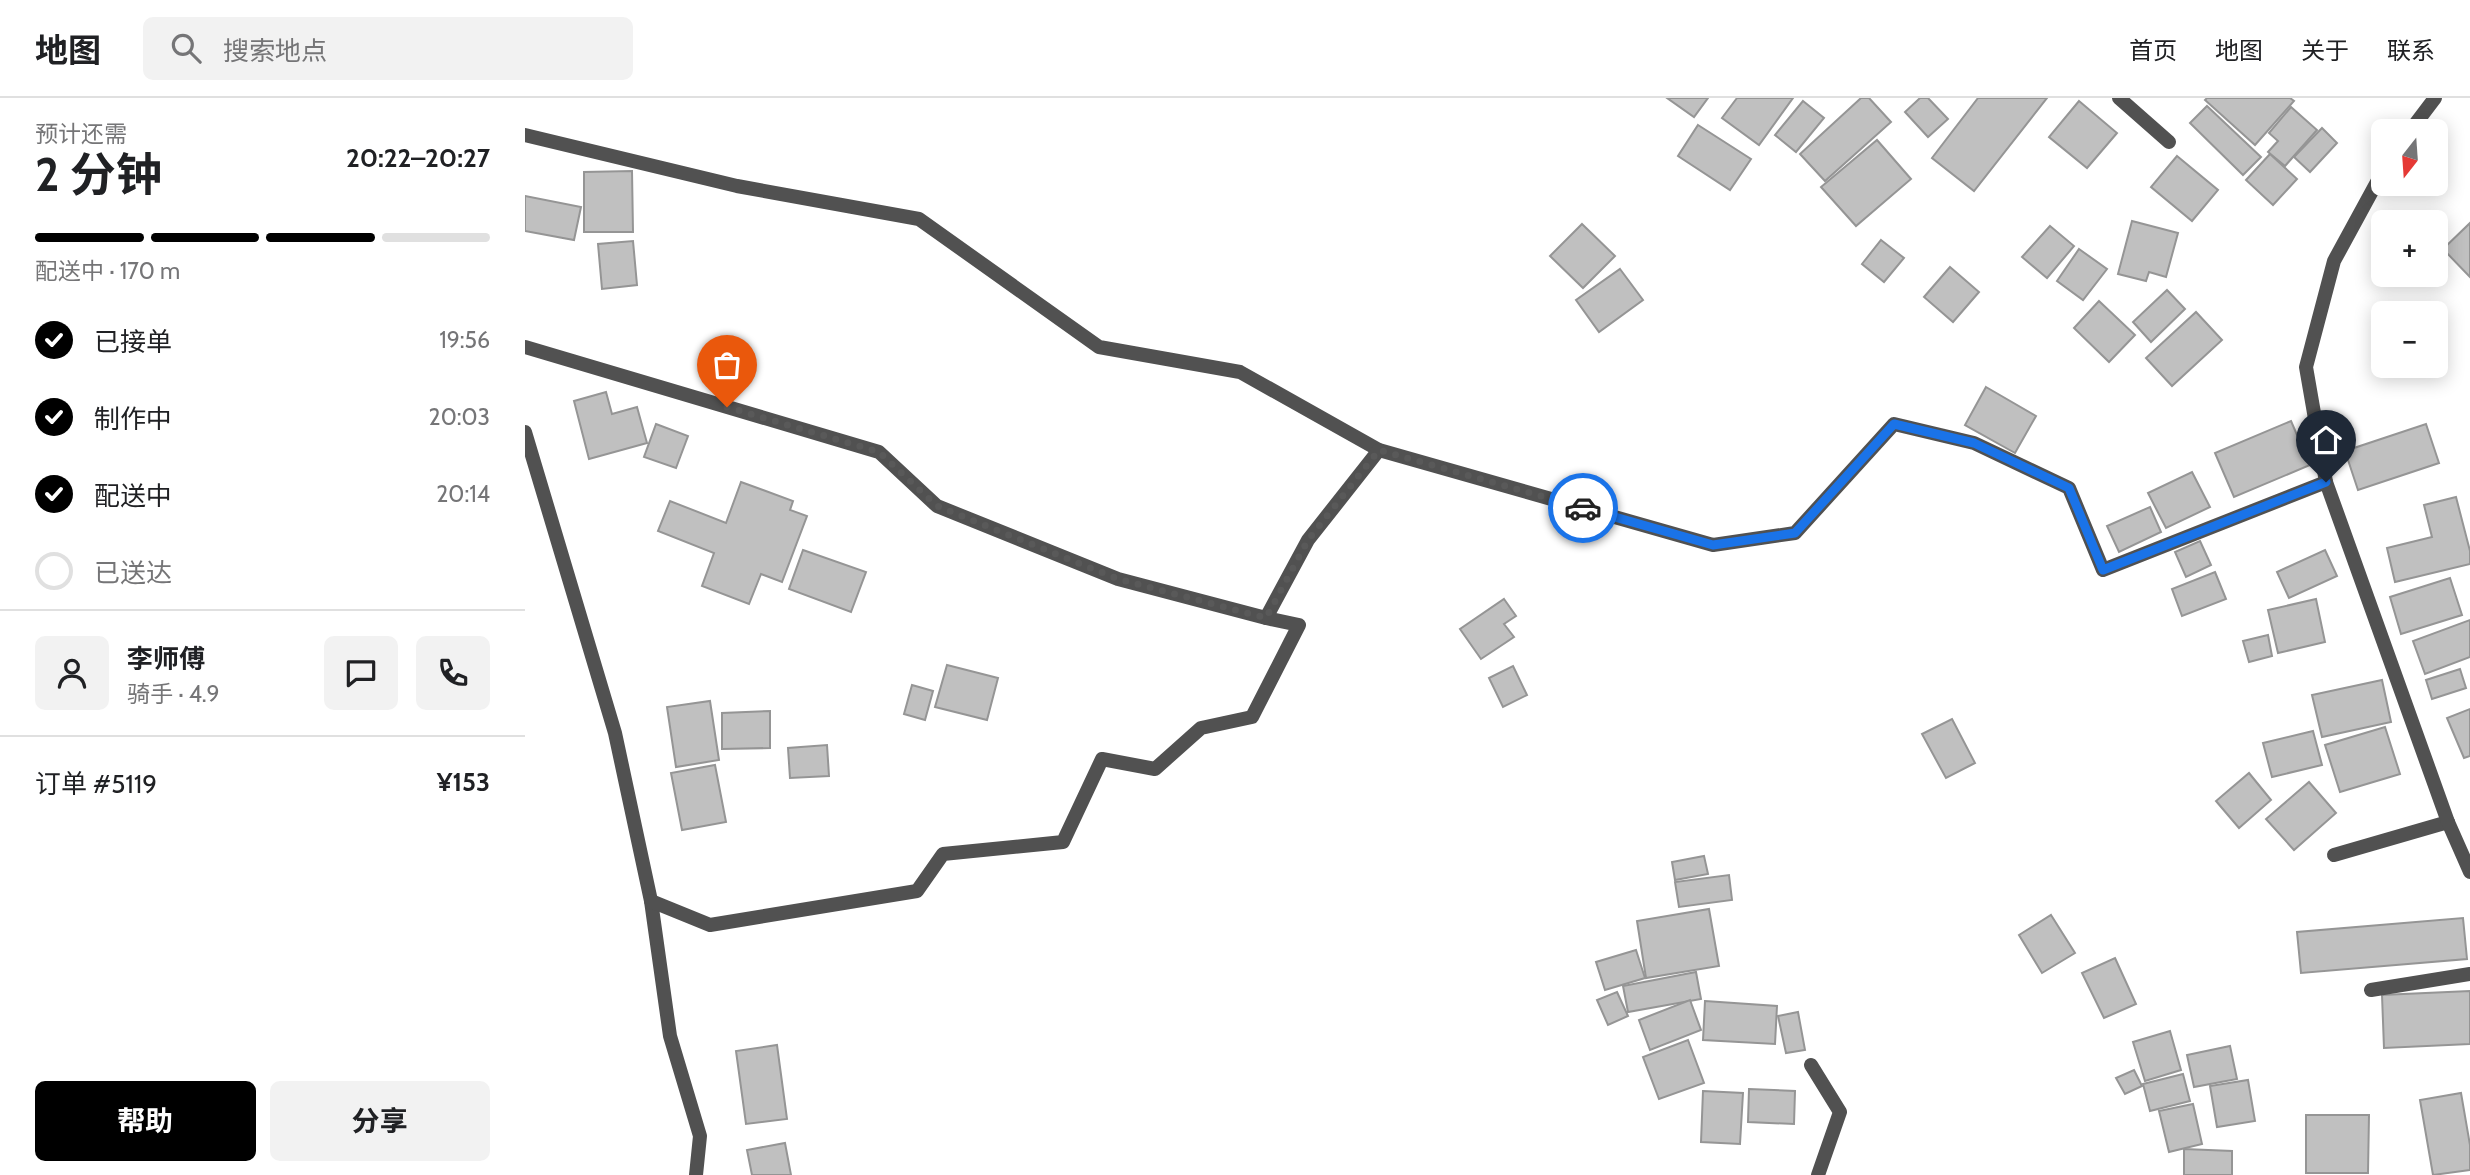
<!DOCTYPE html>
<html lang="zh">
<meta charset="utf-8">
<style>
body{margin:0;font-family:Cabin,"Noto Sans SC",sans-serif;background:#f2f2f2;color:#202124;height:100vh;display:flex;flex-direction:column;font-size:26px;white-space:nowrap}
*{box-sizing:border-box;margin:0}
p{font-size:23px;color:#757577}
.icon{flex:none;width:38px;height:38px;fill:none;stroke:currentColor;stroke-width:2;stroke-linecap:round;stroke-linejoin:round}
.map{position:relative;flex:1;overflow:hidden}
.side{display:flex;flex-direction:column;background:#fff;width:525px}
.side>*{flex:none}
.needle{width:46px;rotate:197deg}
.controls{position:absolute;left:1846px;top:21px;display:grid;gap:14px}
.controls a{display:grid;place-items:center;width:77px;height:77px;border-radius:10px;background:#fff;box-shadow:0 4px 18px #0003;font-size:35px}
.pin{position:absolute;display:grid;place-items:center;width:60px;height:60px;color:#fff;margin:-72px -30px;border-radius:50% 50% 50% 0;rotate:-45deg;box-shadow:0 0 7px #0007}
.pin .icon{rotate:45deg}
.courier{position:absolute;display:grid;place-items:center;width:70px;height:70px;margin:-35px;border:5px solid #1a73e8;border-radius:50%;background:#fff;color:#222;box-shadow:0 2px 9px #0007}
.head em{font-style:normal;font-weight:700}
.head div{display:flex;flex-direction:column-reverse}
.head{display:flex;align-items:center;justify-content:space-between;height:119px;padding:0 35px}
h1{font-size:46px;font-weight:700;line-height:52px}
.bar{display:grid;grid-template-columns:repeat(4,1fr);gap:10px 7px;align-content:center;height:84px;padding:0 35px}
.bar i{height:9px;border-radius:5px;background:#e0e0e0}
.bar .selected{background:#000}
.bar p{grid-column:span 4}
.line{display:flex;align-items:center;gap:18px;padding:0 35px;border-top:2px solid #e0e0e0}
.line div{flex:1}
.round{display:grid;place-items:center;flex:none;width:74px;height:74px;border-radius:10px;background:#f2f2f2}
ol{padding:0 35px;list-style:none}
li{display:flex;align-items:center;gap:21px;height:77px}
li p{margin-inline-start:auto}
li .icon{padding:7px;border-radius:50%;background:#000;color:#fff;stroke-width:4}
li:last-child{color:#757577}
li i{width:38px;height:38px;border:4px solid #e0e0e0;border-radius:50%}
.action{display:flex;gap:14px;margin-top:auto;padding:14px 35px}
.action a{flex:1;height:80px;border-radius:10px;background:#000;color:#fff;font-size:28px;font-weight:700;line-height:80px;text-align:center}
.action a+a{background:#f2f2f2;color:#202124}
header{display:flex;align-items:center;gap:42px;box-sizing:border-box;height:98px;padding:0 35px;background:#fff;border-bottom:2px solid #e0e0e0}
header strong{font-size:33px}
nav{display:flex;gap:38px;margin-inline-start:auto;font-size:24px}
.search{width:490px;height:63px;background:#f2f2f2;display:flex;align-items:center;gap:18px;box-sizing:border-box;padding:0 24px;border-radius:10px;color:#757577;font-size:26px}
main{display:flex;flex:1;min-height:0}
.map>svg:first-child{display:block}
.building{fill:#c0c0c0;stroke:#959595;stroke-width:2}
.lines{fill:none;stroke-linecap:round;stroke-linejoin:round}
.lane{stroke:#515151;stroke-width:14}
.street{stroke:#515151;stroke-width:14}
.done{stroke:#595959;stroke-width:7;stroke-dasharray:0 12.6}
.route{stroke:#1a73e8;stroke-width:9}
</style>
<header>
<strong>地图</strong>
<div class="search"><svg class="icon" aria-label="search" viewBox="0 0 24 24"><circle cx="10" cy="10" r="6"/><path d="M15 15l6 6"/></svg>搜索地点</div>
<nav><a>首页</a><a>地图</a><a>关于</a><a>联系</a></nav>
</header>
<main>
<section class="side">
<div class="head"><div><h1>2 分钟</h1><p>预计还需</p></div><em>20:22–20:27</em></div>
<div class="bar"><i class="selected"></i><i class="selected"></i><i class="selected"></i><i></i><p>配送中 · 170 m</p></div>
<ol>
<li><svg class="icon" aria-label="check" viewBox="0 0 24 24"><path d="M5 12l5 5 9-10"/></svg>已接单<p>19:56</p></li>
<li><svg class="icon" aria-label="check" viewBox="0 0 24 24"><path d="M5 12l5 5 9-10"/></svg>制作中<p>20:03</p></li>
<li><svg class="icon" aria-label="check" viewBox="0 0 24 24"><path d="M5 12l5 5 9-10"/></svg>配送中<p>20:14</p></li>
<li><i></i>已送达</li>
</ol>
<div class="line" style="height:126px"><a class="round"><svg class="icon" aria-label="person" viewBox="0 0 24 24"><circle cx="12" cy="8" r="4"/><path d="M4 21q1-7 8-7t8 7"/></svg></a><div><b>李师傅</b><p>骑手 · 4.9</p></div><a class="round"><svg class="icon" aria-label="chat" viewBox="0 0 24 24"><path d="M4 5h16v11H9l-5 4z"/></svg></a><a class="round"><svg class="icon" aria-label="phone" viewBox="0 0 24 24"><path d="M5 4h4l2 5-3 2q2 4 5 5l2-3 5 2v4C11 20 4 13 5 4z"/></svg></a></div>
<div class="line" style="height:91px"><div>订单 #5119</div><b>¥153</b></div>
<div class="action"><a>帮助</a><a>分享</a></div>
</section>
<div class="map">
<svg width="1945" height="1077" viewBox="0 0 1945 1077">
<rect width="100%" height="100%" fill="#fff"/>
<g class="building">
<polygon points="1142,0 1183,0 1169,19"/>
<polygon points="1212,0 1268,0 1234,47 1197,20"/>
<polygon points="1336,0 1344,0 1366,24 1300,83 1275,56"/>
<polygon points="1395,0 1403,0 1423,21 1403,39 1380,14"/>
<polygon points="1453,0 1522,0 1449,93 1407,60"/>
<polygon points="1682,0 1765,0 1769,3 1730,47 1680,2"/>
<polygon points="1278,3 1299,20 1271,54 1250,37"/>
<polygon points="1554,3 1592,35 1562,70 1524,39"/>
<polygon points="1682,8 1736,59 1718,77 1665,25"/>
<polygon points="1766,9 1792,32 1760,68 1743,54 1753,43 1744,35"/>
<polygon points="1173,27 1226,61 1205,92 1153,58"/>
<polygon points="1797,30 1812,45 1785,74 1769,59"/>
<polygon points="1352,42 1386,81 1331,128 1296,89"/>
<polygon points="1745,56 1772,81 1748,107 1721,82"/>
<polygon points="1652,58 1693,92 1667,123 1626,89"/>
<polygon points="107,73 108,134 59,134 59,74"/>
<polygon points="0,98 56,109 49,142 0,133"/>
<polygon points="1607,123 1653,135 1641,179 1624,174 1621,183 1593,176"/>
<polygon points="1945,125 1945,179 1918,151"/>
<polygon points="1057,126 1090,158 1058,190 1025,158"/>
<polygon points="1525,128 1549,148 1522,180 1497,159"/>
<polygon points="1356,142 1379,160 1359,184 1337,166"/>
<polygon points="108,143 112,187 77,191 73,146"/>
<polygon points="1554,151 1582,171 1558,202 1532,183"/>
<polygon points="1425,169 1454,194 1428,224 1399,199"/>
<polygon points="1095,171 1118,202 1074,234 1051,202"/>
<polygon points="1642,192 1660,211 1626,244 1608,224"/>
<polygon points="1574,203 1610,237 1584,264 1549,230"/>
<polygon points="1671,214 1697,242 1647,288 1621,260"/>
<polygon points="1461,289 1511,318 1490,355 1440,327"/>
<polygon points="81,294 87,316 112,309 122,345 64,361 49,303"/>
<polygon points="1766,323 1785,367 1709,399 1690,355"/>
<polygon points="131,326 163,338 151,370 119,359"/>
<polygon points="1901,326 1914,365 1833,392 1820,353"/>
<polygon points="1667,374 1685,409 1641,430 1623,395"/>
<polygon points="216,384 268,403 265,412 282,418 257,484 236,476 224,506 177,488 189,455 133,433 145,403 201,425"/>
<polygon points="1931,399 1945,453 1945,466 1870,484 1862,450 1907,439 1899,407"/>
<polygon points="1625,409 1636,434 1594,454 1582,428"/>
<polygon points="1675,443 1686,467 1661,479 1650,454"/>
<polygon points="278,452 341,474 326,514 264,491"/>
<polygon points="1800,452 1812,478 1764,500 1752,474"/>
<polygon points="1690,474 1701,501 1657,518 1647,491"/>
<polygon points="1925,480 1937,517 1876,536 1865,499"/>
<polygon points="979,501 991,518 979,526 989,539 956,561 935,531"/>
<polygon points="1791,501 1800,544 1753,555 1743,512"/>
<polygon points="1945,522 1945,559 1900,576 1888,543"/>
<polygon points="1743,537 1747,558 1724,564 1718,543"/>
<polygon points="422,567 473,580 462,622 410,609"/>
<polygon points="988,568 1002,597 978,609 964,580"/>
<polygon points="1935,571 1941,590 1907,601 1901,582"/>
<polygon points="1857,582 1866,624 1797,639 1787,597"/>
<polygon points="387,587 408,593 400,622 379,616"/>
<polygon points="185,603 194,662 151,669 142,609"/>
<polygon points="1945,611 1945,658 1939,660 1922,620"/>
<polygon points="245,613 245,650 197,651 197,615"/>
<polygon points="1427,621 1450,665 1421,680 1397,636"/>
<polygon points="1860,629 1875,676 1815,694 1800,647"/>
<polygon points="1788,633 1797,667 1747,679 1738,645"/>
<polygon points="302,647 304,678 265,680 263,650"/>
<polygon points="190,667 201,724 157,732 146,675"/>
<polygon points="1724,675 1746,702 1714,730 1691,703"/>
<polygon points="1784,684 1811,715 1769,752 1741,721"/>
<polygon points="1179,758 1183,776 1150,782 1147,764"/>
<polygon points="1204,777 1207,802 1154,809 1150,784"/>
<polygon points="1184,811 1194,868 1121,880 1112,823"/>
<polygon points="1526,817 1550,855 1517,875 1494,837"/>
<polygon points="1938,820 1942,861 1776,875 1772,834"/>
<polygon points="1111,852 1120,880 1080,892 1071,864"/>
<polygon points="1590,860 1611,906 1579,920 1557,875"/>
<polygon points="1171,874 1176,901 1103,914 1098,888"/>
<polygon points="1945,893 1945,946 1859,950 1857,897"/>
<polygon points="1092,894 1103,918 1083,927 1072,902"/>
<polygon points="1165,902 1176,932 1125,952 1114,922"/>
<polygon points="1180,903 1252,908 1250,946 1178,942"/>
<polygon points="1273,914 1280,952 1261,955 1253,918"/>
<polygon points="1645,933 1656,972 1620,983 1608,944"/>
<polygon points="1163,942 1179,985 1134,1001 1118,959"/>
<polygon points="252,947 262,1021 221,1026 211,953"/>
<polygon points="1705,948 1712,981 1669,989 1662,957"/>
<polygon points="1609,972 1617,988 1600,996 1591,980"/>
<polygon points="1658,976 1665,1003 1625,1013 1618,986"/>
<polygon points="1723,982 1730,1023 1692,1029 1685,988"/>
<polygon points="1224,991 1270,993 1269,1026 1223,1024"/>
<polygon points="1178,993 1218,995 1215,1046 1176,1044"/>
<polygon points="1936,995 1945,1047 1945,1072 1908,1077 1895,1002"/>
<polygon points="1668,1006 1677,1046 1644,1054 1634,1013"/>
<polygon points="1781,1017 1844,1017 1843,1075 1781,1075"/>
<polygon points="260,1045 266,1077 227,1077 222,1052"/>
<polygon points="1659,1051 1707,1053 1707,1077 1659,1077"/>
</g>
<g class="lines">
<g class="lane">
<polyline points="1809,757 1923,724"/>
<polyline points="1846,892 1945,876"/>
</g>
<g class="street">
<polyline points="1594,0 1644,44"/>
<polyline points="1885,33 1910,0"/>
<polyline points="0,37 212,88 394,121 574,249 715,274 854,352 1188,447 1270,435 1369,326 1449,345 1544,390 1578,472 1801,384"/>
<polyline points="1858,73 1809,163 1781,269 1801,384 1923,724 1945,774"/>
<polyline points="0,249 354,354 412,408 593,481 741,520 783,442 854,352"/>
<polyline points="0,334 90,635 126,803 145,938 175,1038 171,1077"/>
<polyline points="126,803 185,827 392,793 418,756 538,744 577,661 630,671 676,630 727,619 774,527 741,520"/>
<polyline points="1286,967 1315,1014 1293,1077"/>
</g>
</g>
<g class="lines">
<polyline class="done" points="202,309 354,354 412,408 593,481 741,520 783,442 854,352 1058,410"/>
<polyline class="route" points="1058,410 1188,447 1270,435 1369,326 1449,345 1544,390 1578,472 1801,384"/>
</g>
</svg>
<div class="controls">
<a><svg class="needle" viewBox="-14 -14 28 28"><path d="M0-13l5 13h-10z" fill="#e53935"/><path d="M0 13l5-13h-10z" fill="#757577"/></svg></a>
<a>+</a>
<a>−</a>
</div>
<div class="pin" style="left:202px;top:309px;background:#ea580c"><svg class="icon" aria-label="bag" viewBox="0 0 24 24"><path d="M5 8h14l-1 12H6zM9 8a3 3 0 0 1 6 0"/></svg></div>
<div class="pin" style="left:1801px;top:384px;background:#1f2937"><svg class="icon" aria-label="home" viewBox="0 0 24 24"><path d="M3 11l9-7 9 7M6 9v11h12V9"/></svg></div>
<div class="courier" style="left:1058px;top:410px"><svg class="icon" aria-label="car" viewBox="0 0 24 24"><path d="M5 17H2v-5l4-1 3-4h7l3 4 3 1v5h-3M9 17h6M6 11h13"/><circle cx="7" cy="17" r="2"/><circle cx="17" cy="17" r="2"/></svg></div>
</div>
</main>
